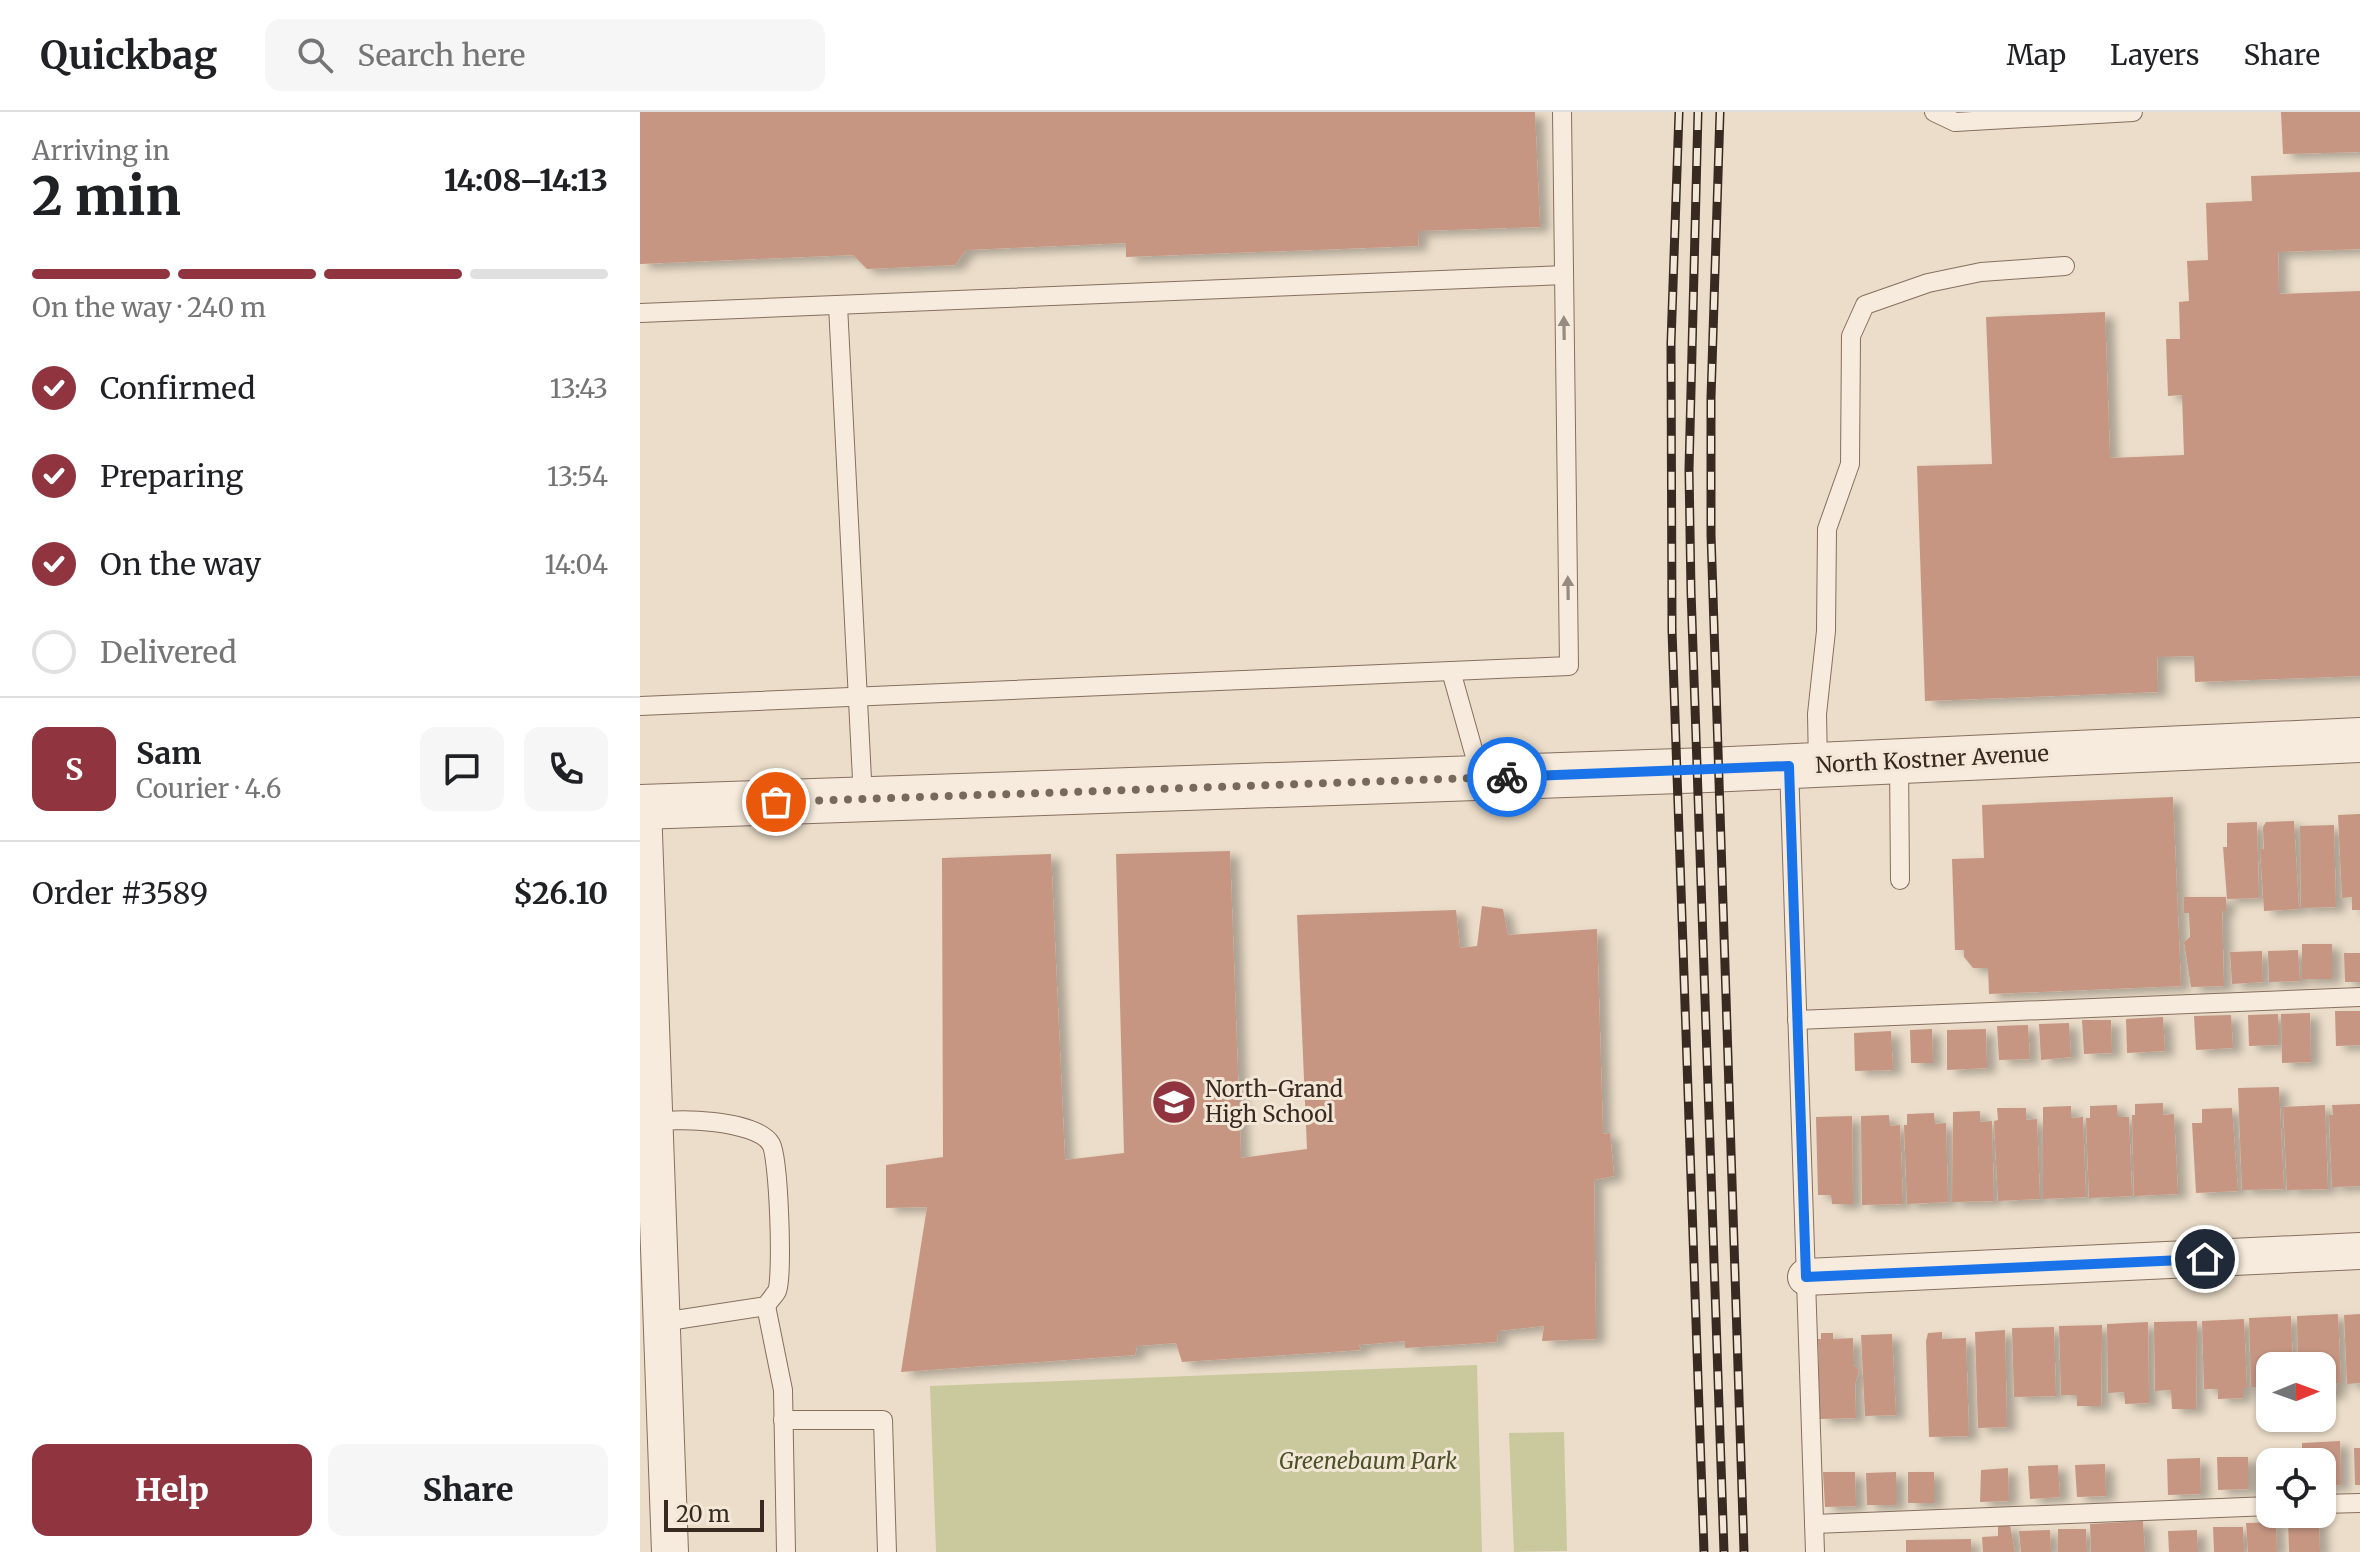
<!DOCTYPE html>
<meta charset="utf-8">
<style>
body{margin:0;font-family:Merriweather,serif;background:#f6f6f6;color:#202124;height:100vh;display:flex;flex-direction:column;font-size:30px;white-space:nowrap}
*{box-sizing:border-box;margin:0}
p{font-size:26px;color:#757577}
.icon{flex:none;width:44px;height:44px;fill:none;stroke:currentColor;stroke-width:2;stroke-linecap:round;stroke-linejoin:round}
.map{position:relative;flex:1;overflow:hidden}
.sheet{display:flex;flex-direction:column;background:#fff;width:640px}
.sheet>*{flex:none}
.needle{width:52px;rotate:89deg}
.fabs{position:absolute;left:1616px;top:1240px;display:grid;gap:16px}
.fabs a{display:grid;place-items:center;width:80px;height:80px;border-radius:16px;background:#fff;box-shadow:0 2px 6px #0004;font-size:40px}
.scale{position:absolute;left:24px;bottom:20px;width:100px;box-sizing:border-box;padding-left:8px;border:4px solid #382a21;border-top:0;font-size:22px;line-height:28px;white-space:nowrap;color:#382a21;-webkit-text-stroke:6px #f3e8d8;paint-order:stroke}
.pin{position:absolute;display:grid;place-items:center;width:68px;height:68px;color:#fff;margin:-34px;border:4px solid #fff;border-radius:50%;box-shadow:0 2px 8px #0007}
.courier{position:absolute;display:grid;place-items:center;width:80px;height:80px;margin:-40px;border:6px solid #1a73e8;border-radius:50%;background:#fff;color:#222;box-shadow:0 2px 10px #0007}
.headline em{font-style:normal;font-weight:800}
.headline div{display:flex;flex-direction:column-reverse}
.headline{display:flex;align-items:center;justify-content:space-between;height:136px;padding:0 32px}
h1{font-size:52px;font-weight:800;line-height:60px}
.bar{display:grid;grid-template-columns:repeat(4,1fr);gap:12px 8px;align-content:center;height:96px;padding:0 32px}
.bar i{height:10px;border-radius:6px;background:#e0e0e0}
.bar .on{background:#90343f}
.bar p{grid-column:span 4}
.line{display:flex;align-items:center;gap:20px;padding:0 32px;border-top:2px solid #e0e0e0}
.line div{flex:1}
.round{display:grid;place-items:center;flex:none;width:84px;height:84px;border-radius:16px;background:#f6f6f6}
ol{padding:0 32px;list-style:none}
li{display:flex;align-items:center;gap:24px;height:88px}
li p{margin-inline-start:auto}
li .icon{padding:8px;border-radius:50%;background:#90343f;color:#fff;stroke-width:4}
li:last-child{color:#757577}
li i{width:44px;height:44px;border:4px solid #e0e0e0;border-radius:50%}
.cta{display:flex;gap:16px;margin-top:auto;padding:16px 32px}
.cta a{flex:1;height:92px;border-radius:16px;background:#90343f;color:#fff;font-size:32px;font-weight:800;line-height:92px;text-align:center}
.cta a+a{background:#f6f6f6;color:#202124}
header{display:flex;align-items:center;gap:48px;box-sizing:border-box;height:112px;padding:0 40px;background:#fff;border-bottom:2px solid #e0e0e0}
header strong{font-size:38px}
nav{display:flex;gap:44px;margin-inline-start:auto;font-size:28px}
.search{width:560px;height:72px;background:#f6f6f6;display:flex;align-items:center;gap:20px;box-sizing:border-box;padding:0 28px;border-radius:16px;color:#757577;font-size:30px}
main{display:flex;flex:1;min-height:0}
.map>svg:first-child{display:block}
.green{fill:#c9c99d}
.building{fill:#c69682;filter:url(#shadow)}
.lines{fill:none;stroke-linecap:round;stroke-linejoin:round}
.service-casing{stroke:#866f5f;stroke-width:20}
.minor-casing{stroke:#866f5f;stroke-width:38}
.tertiary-casing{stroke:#866f5f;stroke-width:46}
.service{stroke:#f6ebdc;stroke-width:18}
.minor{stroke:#f6ebdc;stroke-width:36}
.tertiary{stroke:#f6ebdc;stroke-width:44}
.rail-casing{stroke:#382a21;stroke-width:9}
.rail{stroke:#f3e8d8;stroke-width:6;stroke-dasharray:18;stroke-linecap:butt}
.oneway{fill:#978a7e}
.done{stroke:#77695c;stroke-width:8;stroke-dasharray:0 14.4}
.route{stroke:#1a73e8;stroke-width:10}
.labels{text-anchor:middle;stroke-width:6;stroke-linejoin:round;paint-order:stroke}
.street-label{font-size:22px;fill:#382a21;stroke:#f3e8d8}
.poi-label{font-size:22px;fill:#382a21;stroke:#f3e8d8;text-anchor:start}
.park-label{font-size:22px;font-style:italic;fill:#4d5229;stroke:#f3e8d8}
</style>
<header>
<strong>Quickbag</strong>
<div class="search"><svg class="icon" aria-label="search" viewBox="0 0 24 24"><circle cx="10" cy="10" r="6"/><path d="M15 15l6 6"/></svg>Search here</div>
<nav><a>Map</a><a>Layers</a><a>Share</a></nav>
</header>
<main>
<section class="sheet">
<div class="headline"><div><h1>2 min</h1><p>Arriving in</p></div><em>14:08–14:13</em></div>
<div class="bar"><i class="on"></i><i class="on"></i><i class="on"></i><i></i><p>On the way · 240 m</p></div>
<ol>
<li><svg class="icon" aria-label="check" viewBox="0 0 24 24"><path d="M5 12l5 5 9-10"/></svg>Confirmed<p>13:43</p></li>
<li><svg class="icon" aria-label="check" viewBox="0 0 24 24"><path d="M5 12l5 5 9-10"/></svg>Preparing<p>13:54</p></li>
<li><svg class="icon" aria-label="check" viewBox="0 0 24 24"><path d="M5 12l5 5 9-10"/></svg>On the way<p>14:04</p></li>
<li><i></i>Delivered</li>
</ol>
<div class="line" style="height:144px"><b class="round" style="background:#90343f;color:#fff">S</b><div><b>Sam</b><p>Courier · 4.6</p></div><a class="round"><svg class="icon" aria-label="chat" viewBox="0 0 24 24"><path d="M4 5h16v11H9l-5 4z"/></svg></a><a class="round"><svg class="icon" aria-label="phone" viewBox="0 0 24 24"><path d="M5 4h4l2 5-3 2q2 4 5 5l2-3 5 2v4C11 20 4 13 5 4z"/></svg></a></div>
<div class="line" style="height:104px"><div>Order #3589</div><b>$26.10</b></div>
<div class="cta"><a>Help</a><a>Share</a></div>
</section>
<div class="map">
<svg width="1720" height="1440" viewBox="0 0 1720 1440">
<defs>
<filter id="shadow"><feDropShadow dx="9" dy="5" stdDeviation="4" flood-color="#0004"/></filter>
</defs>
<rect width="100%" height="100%" fill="#ebddc9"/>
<g class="green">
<polygon points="837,1253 842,1440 296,1440 290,1274"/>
<polygon points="924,1320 927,1439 874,1440 869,1321"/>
</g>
<g class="building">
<polygon points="0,0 895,0 900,115 779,119 778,134 486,145 486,131 326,138 315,153 227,157 213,143 0,152"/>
<polygon points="1641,0 1720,0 1720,40 1643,42"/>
<polygon points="1720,60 1720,137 1638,140 1639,182 1720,179 1720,564 1555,570 1554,544 1517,545 1518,580 1285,589 1277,354 1352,352 1346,205 1465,200 1470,346 1544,343 1542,283 1528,284 1526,227 1540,227 1539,190 1549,189 1547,149 1568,148 1566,91 1612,89 1611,64"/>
<polygon points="1533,685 1541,874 1349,882 1348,856 1333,856 1324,845 1324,838 1315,838 1312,747 1344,746 1342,693"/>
<polygon points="1720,702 1720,798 1712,798 1712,785 1702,786 1698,703"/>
<polygon points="1654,709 1659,797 1624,799 1620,737 1624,737 1623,715 1626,710"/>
<polygon points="1617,710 1619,786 1587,787 1583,735 1587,735 1587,711"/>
<polygon points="1694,713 1696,795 1661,796 1660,714"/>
<polygon points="590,739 601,1046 667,1037 657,803 816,798 820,836 837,834 842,794 863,797 868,823 957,817 963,1022 970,1021 974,1064 954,1068 956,1227 902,1229 904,1214 858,1219 857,1230 765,1236 765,1229 719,1233 721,1238 542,1250 536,1231 497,1234 495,1243 261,1260 287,1095 246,1096 246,1053 303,1045 302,746 411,742 425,1048 484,1041 476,742"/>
<polygon points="1544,785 1586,785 1586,799 1582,799 1584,874 1551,875 1544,830 1550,825 1549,801 1544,801"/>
<rect x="1662" y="832" width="30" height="35"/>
<polygon points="1658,838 1660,869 1629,870 1628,839"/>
<polygon points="1622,839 1623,870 1592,872 1590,840"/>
<polygon points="1704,841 1720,841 1720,870 1705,870"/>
<polygon points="1695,899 1720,899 1720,933 1696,934"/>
<polygon points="1670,901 1671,950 1642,951 1641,902"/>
<polygon points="1638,902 1638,933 1609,934 1608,903"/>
<polygon points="1591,903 1593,936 1556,938 1554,904"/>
<polygon points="1523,905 1525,939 1487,941 1486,907"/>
<polygon points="1442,908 1471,908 1472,941 1444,942"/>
<polygon points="1429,911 1431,945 1401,948 1399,912"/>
<polygon points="1388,913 1390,947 1359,948 1357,914"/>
<polygon points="1292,917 1293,951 1271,951 1270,918"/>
<polygon points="1346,917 1347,956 1307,958 1307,918"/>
<polygon points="1251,919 1253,958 1215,959 1214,921"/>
<polygon points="1639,975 1644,1077 1602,1078 1598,976"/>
<polygon points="1523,991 1523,1003 1534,1002 1538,1082 1494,1084 1492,1003 1495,1003 1495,992"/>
<polygon points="1720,992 1720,1074 1692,1075 1689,1003 1693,1003 1692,993"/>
<polygon points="1477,993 1478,1005 1489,1005 1492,1084 1449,1086 1446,1006 1450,1006 1450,994"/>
<polygon points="1685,993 1688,1077 1647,1078 1643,995"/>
<polygon points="1431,994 1431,1006 1443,1005 1446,1085 1403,1087 1403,995"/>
<polygon points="1357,996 1386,996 1386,1008 1397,1007 1400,1087 1358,1089 1354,1009 1358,1008"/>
<polygon points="1592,996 1598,1079 1556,1081 1552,1011 1562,1011 1562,997"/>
<polygon points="1340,999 1340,1010 1352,1009 1354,1089 1312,1090 1313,1000"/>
<polygon points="1294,1001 1295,1012 1306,1011 1308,1090 1267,1092 1264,1013 1267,1013 1267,1002"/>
<polygon points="1249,1003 1250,1014 1260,1013 1263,1092 1222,1093 1221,1004"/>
<polygon points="1212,1004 1213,1092 1192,1092 1191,1083 1178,1083 1176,1005"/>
<polygon points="1698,1202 1701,1271 1696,1271 1697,1282 1682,1283 1682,1254 1658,1254 1657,1204"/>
<polygon points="1720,1202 1720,1271 1707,1272 1704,1203"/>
<polygon points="1651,1204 1653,1254 1630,1254 1630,1286 1624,1287 1625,1275 1611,1275 1609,1206"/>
<polygon points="1604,1207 1607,1276 1603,1276 1603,1286 1578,1287 1578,1277 1564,1277 1562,1209"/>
<polygon points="1557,1209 1556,1297 1532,1297 1531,1278 1515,1279 1514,1210"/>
<polygon points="1508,1210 1509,1291 1485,1292 1484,1280 1468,1281 1467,1212"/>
<polygon points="1462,1213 1461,1294 1437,1294 1437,1283 1421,1283 1419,1214"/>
<polygon points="1414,1215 1416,1284 1374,1285 1372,1216"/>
<polygon points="1365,1218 1367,1315 1338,1316 1335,1220"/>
<polygon points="1302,1220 1302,1227 1326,1226 1329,1324 1289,1325 1286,1229 1288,1221"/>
<polygon points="1181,1221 1193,1221 1193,1227 1213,1226 1214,1253 1219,1258 1215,1273 1216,1306 1180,1307 1178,1227 1181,1227"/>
<polygon points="1252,1222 1256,1303 1225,1304 1221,1223"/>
<polygon points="1700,1329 1701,1373 1682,1374 1682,1350 1662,1350 1662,1331"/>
<polygon points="1714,1336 1720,1336 1720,1373 1715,1373"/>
<polygon points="1655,1340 1655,1350 1630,1350 1630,1376 1623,1376 1621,1342"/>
<polygon points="1577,1345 1608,1345 1608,1377 1578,1378"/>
<polygon points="1560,1346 1561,1382 1528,1383 1527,1347"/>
<polygon points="1465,1352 1466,1384 1437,1385 1435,1353"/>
<polygon points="1418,1353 1420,1385 1390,1387 1388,1354"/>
<polygon points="1368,1356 1369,1389 1340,1390 1341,1358"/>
<polygon points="1183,1360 1215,1360 1216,1394 1185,1395"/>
<polygon points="1256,1360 1256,1393 1227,1393 1226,1361"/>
<rect x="1268" y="1360" width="26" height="31"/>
<polygon points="1503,1409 1505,1440 1451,1440 1450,1412"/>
<polygon points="1679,1409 1680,1440 1649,1440 1648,1411"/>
<polygon points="1636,1410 1637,1440 1608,1440 1606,1411"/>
<polygon points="1370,1413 1375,1440 1343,1440 1342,1425 1358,1424 1358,1414"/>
<polygon points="1573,1415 1603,1415 1604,1440 1574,1440"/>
<polygon points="1418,1417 1446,1417 1447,1440 1418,1440"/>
<polygon points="1410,1418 1411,1440 1381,1440 1379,1419"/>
<polygon points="1557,1418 1558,1440 1529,1440 1528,1419"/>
<polygon points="1331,1427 1331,1440 1266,1440 1266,1428"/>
</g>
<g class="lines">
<g class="service-casing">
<g id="service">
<polyline points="1294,0 1315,10 1493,0"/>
<polyline points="198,193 223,687"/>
<polyline points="0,201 924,163"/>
<polyline points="811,559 841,666"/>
<polyline points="0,594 929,554 922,0"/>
<polyline points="1259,649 1260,768"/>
<polyline points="1178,652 1177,602 1186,519 1187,417 1210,352 1211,224 1225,193 1288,171 1341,160 1425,154"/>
<polyline points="1149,654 1175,1440"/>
<polyline points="1157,908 1720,885"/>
<path d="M8 1012C32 1004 117 1008 131 1032 139 1046 143 1165 137 1179 134 1184 129 1189 126 1194L22 1210"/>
<polyline points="126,1194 143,1278 146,1440"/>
<polyline points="143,1308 243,1308 247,1440"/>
<polyline points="1682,1392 1720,1391"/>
<polyline points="1174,1412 1630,1394"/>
</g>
</g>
<g class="minor-casing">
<g id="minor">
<polyline points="3,694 30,1440"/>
<polyline points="1166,1165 1720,1139"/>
</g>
</g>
<g class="tertiary-casing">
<polyline id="tertiary" points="0,695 1068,658 1720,628"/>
</g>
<use href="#service" class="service"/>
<use href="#minor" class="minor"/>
<use href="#tertiary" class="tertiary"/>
<g class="rail-casing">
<g id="rail">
<polyline points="1039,0 1031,231 1032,518 1064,1440"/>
<polyline points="1058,0 1049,358 1051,479 1084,1440"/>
<polyline points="1080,0 1071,286 1071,422 1104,1440"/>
</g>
</g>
<use href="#rail" class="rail"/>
</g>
<defs><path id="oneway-solid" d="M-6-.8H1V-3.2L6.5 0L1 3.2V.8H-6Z" transform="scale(2)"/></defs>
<g class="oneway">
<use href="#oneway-solid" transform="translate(924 216) rotate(-91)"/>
<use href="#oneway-solid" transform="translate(928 476) rotate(-91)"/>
</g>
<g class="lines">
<polyline class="done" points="136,690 867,665"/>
<polyline class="route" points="867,665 1149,654 1166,1165 1565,1147"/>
</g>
<defs>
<g id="school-disc" transform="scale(2.3)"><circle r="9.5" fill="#90343f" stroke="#f3e8d8"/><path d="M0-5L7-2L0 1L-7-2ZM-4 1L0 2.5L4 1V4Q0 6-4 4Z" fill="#fff"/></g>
</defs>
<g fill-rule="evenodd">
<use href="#school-disc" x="534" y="990"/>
</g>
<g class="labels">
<g class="street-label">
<text transform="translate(1292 647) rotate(-3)" y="8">North Kostner Avenue</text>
</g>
<g class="poi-label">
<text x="565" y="985">North-Grand<tspan x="565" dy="25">High School</tspan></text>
</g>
<g class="park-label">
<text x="728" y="1357">Greenebaum Park</text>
</g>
</g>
</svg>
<div class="fabs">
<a><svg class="needle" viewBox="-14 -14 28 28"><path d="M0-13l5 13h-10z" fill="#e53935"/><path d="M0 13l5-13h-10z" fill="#757577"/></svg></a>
<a><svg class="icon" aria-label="locate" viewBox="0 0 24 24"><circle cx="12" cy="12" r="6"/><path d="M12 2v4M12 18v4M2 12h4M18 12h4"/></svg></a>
</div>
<div class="scale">20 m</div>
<div class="pin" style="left:136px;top:690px;background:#ea580c"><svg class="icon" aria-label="bag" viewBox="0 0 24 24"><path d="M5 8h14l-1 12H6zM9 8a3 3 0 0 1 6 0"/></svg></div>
<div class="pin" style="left:1565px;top:1147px;background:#1f2937"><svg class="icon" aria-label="home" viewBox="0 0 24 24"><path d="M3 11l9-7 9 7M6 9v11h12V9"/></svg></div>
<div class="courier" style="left:867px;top:665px"><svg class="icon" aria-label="bike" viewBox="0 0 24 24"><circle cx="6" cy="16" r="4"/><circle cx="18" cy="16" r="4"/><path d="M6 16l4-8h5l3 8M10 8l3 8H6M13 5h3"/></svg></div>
</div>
</main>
